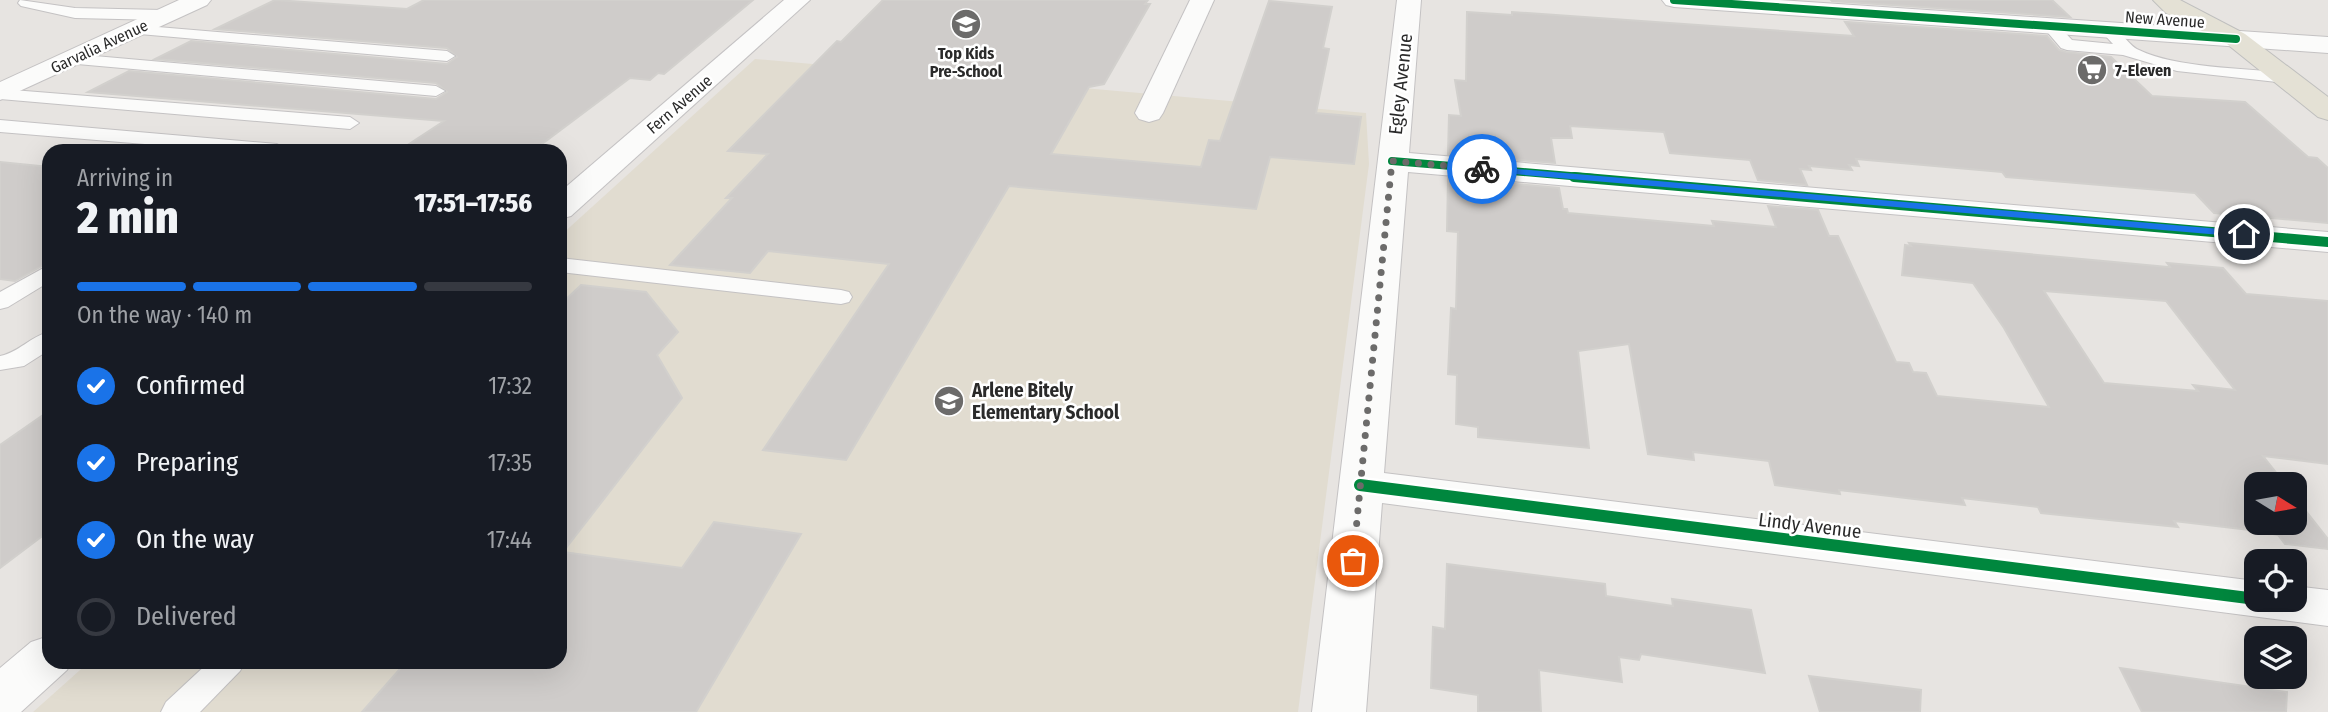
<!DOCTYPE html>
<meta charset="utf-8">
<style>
body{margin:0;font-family:"Fira Sans Condensed",sans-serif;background:#242831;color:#f1f3f6;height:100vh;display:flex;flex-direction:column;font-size:26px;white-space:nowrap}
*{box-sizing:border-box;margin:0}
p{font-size:23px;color:#9ea1a6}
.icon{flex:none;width:38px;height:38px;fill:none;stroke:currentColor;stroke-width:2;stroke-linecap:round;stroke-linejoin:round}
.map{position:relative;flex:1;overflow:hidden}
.panel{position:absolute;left:42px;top:144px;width:525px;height:525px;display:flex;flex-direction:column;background:#171b24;border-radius:21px;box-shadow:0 7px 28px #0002}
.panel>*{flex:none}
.needle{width:46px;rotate:101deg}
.controls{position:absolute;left:2244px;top:472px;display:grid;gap:14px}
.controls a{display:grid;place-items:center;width:63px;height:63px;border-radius:14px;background:#171b24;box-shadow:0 7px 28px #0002;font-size:35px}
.pin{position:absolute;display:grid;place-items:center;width:60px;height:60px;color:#fff;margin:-30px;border:4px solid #fff;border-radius:50%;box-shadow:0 2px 7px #0007}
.courier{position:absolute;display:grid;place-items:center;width:70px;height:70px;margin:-35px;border:5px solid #1a73e8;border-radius:50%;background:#fff;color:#222;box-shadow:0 2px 9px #0007}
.headline em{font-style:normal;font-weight:800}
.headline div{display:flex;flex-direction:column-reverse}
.headline{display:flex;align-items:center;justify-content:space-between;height:119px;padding:0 35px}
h1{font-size:46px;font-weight:800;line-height:52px}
.bar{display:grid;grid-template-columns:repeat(4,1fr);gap:10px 7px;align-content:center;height:84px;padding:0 35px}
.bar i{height:9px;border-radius:5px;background:#363941}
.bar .current{background:#1a73e8}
.bar p{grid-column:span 4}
ol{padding:0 35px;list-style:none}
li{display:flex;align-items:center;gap:21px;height:77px}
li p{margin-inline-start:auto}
li .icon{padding:7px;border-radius:50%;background:#1a73e8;color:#fff;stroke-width:4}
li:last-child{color:#9ea1a6}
li i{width:38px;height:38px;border:4px solid #363941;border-radius:50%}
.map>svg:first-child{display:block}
.education{fill:#e1dcd0}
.building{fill:#cfccca;stroke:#d2d0cd;stroke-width:2;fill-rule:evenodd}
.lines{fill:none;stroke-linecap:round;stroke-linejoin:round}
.lane-casing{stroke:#c4c2c3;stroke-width:2}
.street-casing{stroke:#c4c2c3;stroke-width:2}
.secondary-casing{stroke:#c4c2c3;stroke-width:2}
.primary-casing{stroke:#bfbfbe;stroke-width:2}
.lane{fill:#fbfbfa;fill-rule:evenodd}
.street{fill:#fbfbfa;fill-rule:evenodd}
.secondary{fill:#fbfbfa;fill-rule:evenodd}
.primary{fill:#e4e1d5;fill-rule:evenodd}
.cycleway-far2-casing{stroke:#fff;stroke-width:11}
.cycleway-far1-casing{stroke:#fff;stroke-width:14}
.cycleway-casing{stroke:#fff;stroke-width:17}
.cycleway-far2{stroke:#00873e;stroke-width:8}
.cycleway-far1{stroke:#00873e;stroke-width:10}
.cycleway{stroke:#00873e;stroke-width:12}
.route{fill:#1a73e8}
.done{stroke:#6c6b6a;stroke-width:7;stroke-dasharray:0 12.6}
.labels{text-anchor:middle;stroke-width:5;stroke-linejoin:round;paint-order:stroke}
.far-street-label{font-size:16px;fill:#2a2a2a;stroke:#fff}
.far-poi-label{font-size:16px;font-weight:bold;fill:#2a2a2a;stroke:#fff}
.street-label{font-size:19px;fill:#2a2a2a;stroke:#fff}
.poi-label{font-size:19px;font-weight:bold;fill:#2a2a2a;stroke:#fff;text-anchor:start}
</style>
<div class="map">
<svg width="2328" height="712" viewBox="0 0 2328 712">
<rect width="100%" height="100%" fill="#e7e4e1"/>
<polygon class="education" points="755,59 1366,113 1369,164 1298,712 33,712 89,662 560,662 560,236"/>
<g class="building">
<polygon points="275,0 407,9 424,0 753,0 664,74 658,73 650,80 630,78 534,150 400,150 444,121 88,92 129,71 436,99 447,92 436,83 155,59 191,41 447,64 457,57 447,48 215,29"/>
<polygon points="883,0 1148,0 1145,4 1150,4 1104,84 1089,87 1051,154 1201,167 1209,140 1220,141 1269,1 1332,7 1323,48 1329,49 1316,113 1361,117 1354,164 1270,157 1256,209 1009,186 846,460 763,450 889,264 768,251 750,273 670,265 732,198 726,198 768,154 728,151 837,41 841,42"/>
<polygon points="1831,0 2052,0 2070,17 1832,1"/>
<polygon points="1467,12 1512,15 1512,12 1854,36 1845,22 2047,36 2059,50 2066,52 2111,57 2152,96 2245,102 2308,157 2317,158 2328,168 2328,223 2214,213 2195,193 2006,177 2002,172 1856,159 1859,166 1849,165 1852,170 1809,166 1811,170 1800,169 1807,185 1758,180 1750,160 1670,153 1664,132 1570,126 1572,138 1551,138 1555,163 1448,154 1449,115 1461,116 1455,80 1466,81"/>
<polygon points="0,162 49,167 49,262 15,281 0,279"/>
<path d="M1448 178 1559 188 1563 209H1567L1568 213 1714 226 1712 221 1776 227 1768 206 1818 210 1829 236H1838L1896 362 1909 363 1913 372 1926 373 1937 396 2049 407 2004 328 1973 283 1902 275 1905 245 1911 246 1909 243 2168 267H2170L2167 263 2223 268 2246 294 2328 301V464L2263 456 2286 485H2256V523H2294V496L2328 539V549L2285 544 2278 535 2258 531 2174 521 2178 527 2041 513 2038 507 1962 498 1965 505 1839 490 1840 494 1775 485 1769 461 1693 452 1694 460 1648 454 1629 344 1578 351 1589 448 1478 437V427L1456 424 1457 375 1448 374 1451 308 1456 309 1458 232 1447 231ZM2044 291 2166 301 2235 390 2193 385 2198 391 2104 383Z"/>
<polygon points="581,285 646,292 678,332 657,355 682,398 563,552 682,568 714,522 801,534 696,712 362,712 406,662 560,662 560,305"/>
<polygon points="49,411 49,531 0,568 0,445"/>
<polygon points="1447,564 1605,584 1606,596 1673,606 1672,599 1751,610 1765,673 1641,654 1639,660 1619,657 1622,682 1539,670 1541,712 1478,712 1478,695 1431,688 1433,627 1445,629"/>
<polygon points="2120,668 2287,692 2286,712 2142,712"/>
<polygon points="1809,676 1921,690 1920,712 1820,712"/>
</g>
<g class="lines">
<g class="lane-casing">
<g id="lane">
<polygon points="20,0 75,8 162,10 170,15 162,20 75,18 21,6 18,3"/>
<path d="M2051 22 2057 24 2072 40 2113 44 2101 31 2109 26C2122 29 2127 45 2139 50 2176 68 2244 68 2286 73L2295 78 2286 83 2177 71 2123 55 2067 50 2061 48 2043 27Z"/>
<polygon points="134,25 447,51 455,56 447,61 128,33 126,30"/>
<polygon points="72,54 436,86 445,91 436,96 66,63 64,59 66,55"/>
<polygon points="0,89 350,117 359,123 350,129 0,99"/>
<polygon points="0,120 277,144 287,150 217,150 0,132"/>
<polygon points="560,258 841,290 849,292 852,297 849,302 841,304 560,272"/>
<polygon points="49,265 49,282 8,307 0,309 0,292"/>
<path d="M49 332V350L24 366 0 370V356C18 353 31 336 49 332Z"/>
<polygon points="209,662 245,662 240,671 200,712 161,712 166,702"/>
</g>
</g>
<g class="street-casing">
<g id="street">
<polygon points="179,0 211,0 207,5 0,100 0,82"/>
<polygon points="784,0 810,0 571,216 560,219 560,192"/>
<polygon points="1190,0 1214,0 1163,113 1159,119 1149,122 1139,119 1135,113"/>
<polygon points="1397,0 1421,0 1409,153 2328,232 2328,252 1408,172 1384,473 2256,581 2256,600 2294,600 2294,586 2328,590 2328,626 1382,503 1366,712 1312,712"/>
<polygon points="49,636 49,662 71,662 67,670 21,712 0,712 0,668 31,642"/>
</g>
</g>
<g class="secondary-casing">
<polygon id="secondary" points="1662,0 1779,0 2328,37 2328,53 1674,7 1666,5"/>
</g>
<g class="primary-casing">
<polygon id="primary" points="2153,0 2180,0 2245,34 2328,97 2328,120 2318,117 2227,44 2166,13"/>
</g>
<use href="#lane" class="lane"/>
<use href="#street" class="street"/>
<use href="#secondary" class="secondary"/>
<use href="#primary" class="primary"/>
<g class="cycleway-far2-casing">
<g id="cycleway-far2">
<polyline points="1674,0 2236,39"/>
<polyline points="1392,161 1594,178"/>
</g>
</g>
<g class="cycleway-far1-casing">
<polyline id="cycleway-far1" points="1574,177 2328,242"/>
</g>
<g class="cycleway-casing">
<polyline id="cycleway" points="1360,485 2256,599"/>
</g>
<use href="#cycleway-far2" class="cycleway-far2"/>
<use href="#cycleway-far1" class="cycleway-far1"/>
<use href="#cycleway" class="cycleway"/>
</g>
<polygon class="route" points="1482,166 2244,231 2249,234 2244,237 1479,171 1477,169"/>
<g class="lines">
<polyline class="done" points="1353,561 1392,161 1482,169"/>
</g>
<defs>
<g id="school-disc" transform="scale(1.575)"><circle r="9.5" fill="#6c6b6a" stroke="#fff"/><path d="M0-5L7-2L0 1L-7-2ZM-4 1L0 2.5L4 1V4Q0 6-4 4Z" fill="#fff"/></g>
<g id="supermarket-disc" transform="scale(1.575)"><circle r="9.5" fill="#6c6b6a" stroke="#fff"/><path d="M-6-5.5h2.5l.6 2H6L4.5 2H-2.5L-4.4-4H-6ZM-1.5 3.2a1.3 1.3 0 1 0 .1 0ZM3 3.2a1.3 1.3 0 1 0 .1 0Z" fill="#fff"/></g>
</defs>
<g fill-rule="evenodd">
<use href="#school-disc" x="966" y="24"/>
<use href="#supermarket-disc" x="2092" y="70"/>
<use href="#school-disc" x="949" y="401"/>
</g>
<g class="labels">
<g class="far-street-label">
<text transform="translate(2165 19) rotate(4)" y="6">New Avenue</text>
<text transform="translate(99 46) rotate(-25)" y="6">Garvalia Avenue</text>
<text transform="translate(679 104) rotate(-41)" y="6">Fern Avenue</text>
</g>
<g class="far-poi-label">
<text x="966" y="59">Top Kids<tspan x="966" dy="18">Pre-School</tspan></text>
<text x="2115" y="76" text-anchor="start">7-Eleven</text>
</g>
<g class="street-label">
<text transform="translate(1400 84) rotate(-84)" y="7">Egley Avenue</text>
<text transform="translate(1810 525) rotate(7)" y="7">Lindy Avenue</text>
</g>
<g class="poi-label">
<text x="972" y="397">Arlene Bitely<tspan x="972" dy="22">Elementary School</tspan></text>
</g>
</g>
</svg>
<div class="controls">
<a><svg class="needle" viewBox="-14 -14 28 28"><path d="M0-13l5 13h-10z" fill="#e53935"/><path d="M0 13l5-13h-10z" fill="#9ea1a6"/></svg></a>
<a><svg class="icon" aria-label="locate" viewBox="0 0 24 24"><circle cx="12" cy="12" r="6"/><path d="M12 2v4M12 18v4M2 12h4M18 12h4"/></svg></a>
<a><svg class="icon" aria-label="layers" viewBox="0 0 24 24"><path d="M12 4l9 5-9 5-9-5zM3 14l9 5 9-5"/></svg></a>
</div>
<div class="pin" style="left:1353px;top:561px;background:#ea580c"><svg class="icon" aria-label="bag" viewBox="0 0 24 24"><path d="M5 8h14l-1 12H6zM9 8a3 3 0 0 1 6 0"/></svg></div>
<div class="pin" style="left:2244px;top:234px;background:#1f2937"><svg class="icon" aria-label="home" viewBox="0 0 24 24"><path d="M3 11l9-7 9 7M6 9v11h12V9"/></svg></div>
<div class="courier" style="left:1482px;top:169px"><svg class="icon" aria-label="bike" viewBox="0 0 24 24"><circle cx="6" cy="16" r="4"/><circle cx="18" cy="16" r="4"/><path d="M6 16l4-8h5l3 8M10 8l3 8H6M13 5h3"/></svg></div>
<section class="panel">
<div class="headline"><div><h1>2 min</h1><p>Arriving in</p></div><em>17:51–17:56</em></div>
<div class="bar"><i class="current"></i><i class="current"></i><i class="current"></i><i></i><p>On the way · 140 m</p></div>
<ol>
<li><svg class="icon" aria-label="check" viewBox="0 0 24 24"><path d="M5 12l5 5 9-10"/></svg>Confirmed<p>17:32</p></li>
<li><svg class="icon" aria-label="check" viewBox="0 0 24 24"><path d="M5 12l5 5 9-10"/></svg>Preparing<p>17:35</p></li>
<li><svg class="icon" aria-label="check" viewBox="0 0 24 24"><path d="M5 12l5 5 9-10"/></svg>On the way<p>17:44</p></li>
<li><i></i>Delivered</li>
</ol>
</section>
</div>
